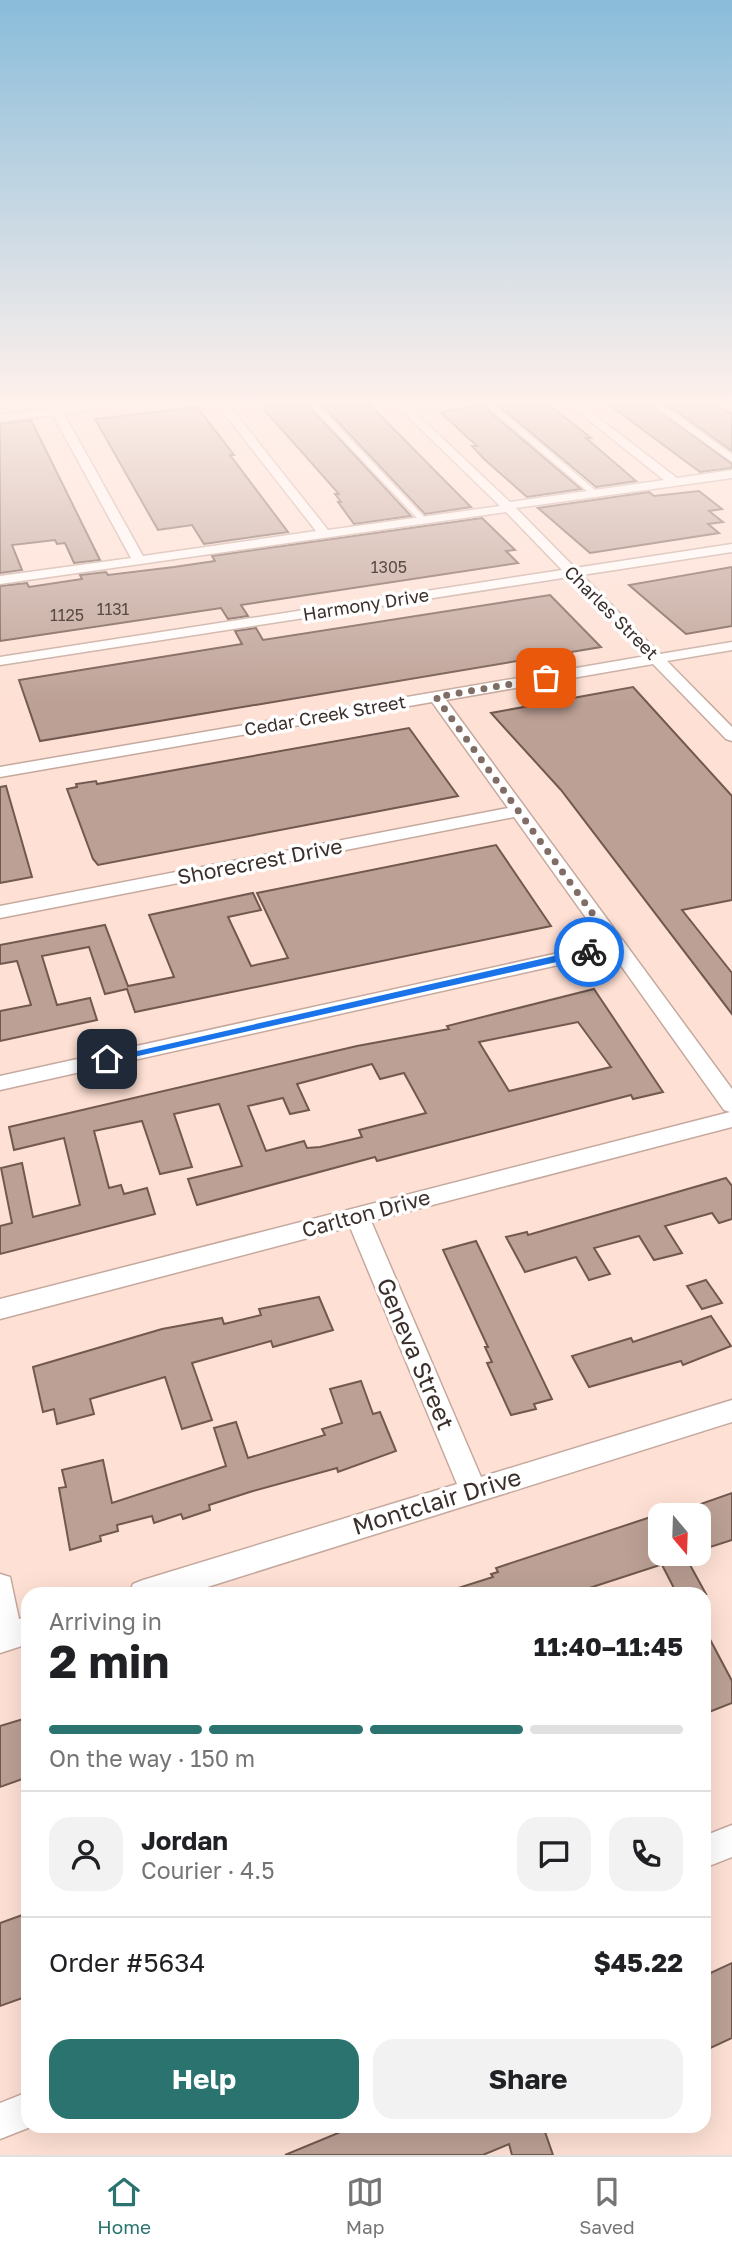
<!DOCTYPE html>
<meta charset="utf-8">
<style>
body{margin:0;font-family:"Golos Text",sans-serif;background:#f2f2f2;color:#202124;height:100vh;display:flex;flex-direction:column;font-size:26px;white-space:nowrap}
*{box-sizing:border-box;margin:0}
p{font-size:23px;color:#757577}
.icon{flex:none;width:38px;height:38px;fill:none;stroke:currentColor;stroke-width:2;stroke-linecap:round;stroke-linejoin:round}
.map{position:relative;flex:1;overflow:hidden}
.side{position:absolute;left:21px;top:1587px;width:690px;height:546px;display:flex;flex-direction:column;background:#fff;border-radius:21px;box-shadow:0 7px 28px #0002}
.side>*{flex:none}
.needle{width:46px;rotate:161deg}
.fabs{position:absolute;left:648px;top:1503px;display:grid;gap:14px}
.fabs a{display:grid;place-items:center;width:63px;height:63px;border-radius:14px;background:#fff;box-shadow:0 7px 28px #0002;font-size:35px}
.pin{position:absolute;display:grid;place-items:center;width:60px;height:60px;color:#fff;margin:-30px;border-radius:14px;box-shadow:0 4px 10px #0006}
.courier{position:absolute;display:grid;place-items:center;width:70px;height:70px;margin:-35px;border:5px solid #1a73e8;border-radius:50%;background:#fff;color:#222;box-shadow:0 2px 9px #0007}
.head em{font-style:normal;font-weight:700}
.head div{display:flex;flex-direction:column-reverse}
.head{display:flex;align-items:center;justify-content:space-between;height:119px;padding:0 28px}
h1{font-size:46px;font-weight:700;line-height:52px}
.bar{display:grid;grid-template-columns:repeat(4,1fr);gap:10px 7px;align-content:center;height:84px;padding:0 28px}
.bar i{height:9px;border-radius:5px;background:#e0e0e0}
.bar .current{background:#2a736f}
.bar p{grid-column:span 4}
.line{display:flex;align-items:center;gap:18px;padding:0 28px;border-top:2px solid #e0e0e0}
.line div{flex:1}
.round{display:grid;place-items:center;flex:none;width:74px;height:74px;border-radius:21px;background:#f2f2f2}
.cta{display:flex;gap:14px;margin-top:auto;padding:14px 28px}
.cta a{flex:1;height:80px;border-radius:21px;background:#2a736f;color:#fff;font-size:28px;font-weight:700;line-height:80px;text-align:center}
.cta a+a{background:#f2f2f2;color:#202124}
.tab-bar{display:flex;justify-content:space-around;align-items:center;height:98px;border-top:2px solid #e0e0e0;background:#fff;font-size:19px;color:#757577}
.tab-bar a{display:grid;justify-items:center;gap:4px}
.tab-bar .current{color:#2a736f}
.map>svg:first-child{display:block}
.building{fill:#bca095;stroke:#72594f;stroke-width:2;fill-rule:evenodd}
.lines{fill:none;stroke-linecap:round;stroke-linejoin:round}
.lane-casing{stroke:#c6a99e;stroke-width:8}
.street-casing{stroke:#c6a99e;stroke-width:3}
.lane{stroke:#fff;stroke-width:6}
.street{fill:#fff;fill-rule:evenodd}
.route{fill:#1a73e8}
.done{stroke:#7f6d66;stroke-width:7;stroke-dasharray:0 12.6}
.labels{text-anchor:middle;stroke-width:7;stroke-linejoin:round;paint-order:stroke}
.far-number-label{font-size:16px;fill:#5b4b46}
.far-street-label{font-size:18px;fill:#3b2f2b;stroke:#fff}
.street-label{font-size:21px;fill:#3b2f2b;stroke:#fff}
.near-street-label{font-size:24px;fill:#3b2f2b;stroke:#fff}
</style>
<div class="map">
<svg width="732" height="2155" viewBox="0 0 732 2155">
<rect width="100%" height="100%" fill="#fee0d4"/>
<g class="building">
<polygon points="298,403 306,403 411,516 354,524 338,502 341,502 335,494 339,494 262,407"/>
<polygon points="320,403 368,403 471,507 425,514"/>
<polygon points="547,403 591,438 586,438 636,481 596,487 497,404"/>
<polygon points="649,403 732,464 732,468 700,472 612,407"/>
<polygon points="665,403 713,403 732,414 732,451"/>
<polygon points="483,405 484,407 581,489 527,497 484,459 472,446 477,446 440,412"/>
<polygon points="197,407 234,455 230,455 288,532 204,544 192,525 158,530 95,419"/>
<polygon points="31,420 100,560 74,563 65,543 57,544 55,540 12,545 22,570 0,573 0,424"/>
<polygon points="699,491 722,509 709,511 723,522 708,524 719,533 590,553 538,508 649,492 654,496"/>
<polygon points="482,518 515,550 506,551 518,563 241,605 248,616 228,619 221,608 0,641 0,586 27,583 29,587 82,579 80,575 106,572 108,575 174,567 215,561 212,556"/>
<polygon points="732,567 732,626 686,634 629,585"/>
<polygon points="550,595 601,647 40,741 19,680 242,644 235,631 256,628 263,640"/>
<polygon points="633,687 732,796 732,900 682,910 732,973 732,1014 561,790 491,713"/>
<polygon points="409,728 458,796 98,865 93,859 67,789 77,787 76,784 96,781 97,784"/>
<polygon points="6,786 32,877 0,883 0,787"/>
<polygon points="496,845 551,926 135,1012 127,989 105,994 89,947 42,956 57,1005 90,998 97,1020 0,1041 0,1011 31,1005 17,961 0,964 0,945 105,925 128,986 174,977 149,915 253,893 261,910 228,917 251,966 288,958 257,893"/>
<path d="M594 989 663 1092 633 1099 631 1095 377 1161 375 1157 197 1205 188 1179 242 1166 219 1104 174 1114 192 1167 160 1174 142 1121 94 1131 109 1188 121 1185 124 1194 147 1188 155 1214 0 1254V1226L12 1223 1 1168 22 1163 33 1217 80 1205 64 1138 14 1150 9 1127 357 1046 449 1029 447 1026ZM578 1022 611 1067 509 1091 479 1042ZM372 1064 380 1079 404 1073 426 1113 359 1130 362 1137 320 1147 307 1148 304 1141 266 1151 248 1106 283 1098 290 1114 309 1110 297 1084Z"/>
<polygon points="726,1178 732,1186 732,1219 719,1223 712,1213 665,1226 682,1253 654,1260 639,1236 594,1248 610,1274 589,1280 576,1257 525,1272 506,1237 527,1232 528,1235"/>
<polygon points="476,1241 552,1399 534,1404 536,1409 511,1415 487,1363 492,1362 485,1347 488,1347 443,1250"/>
<polygon points="706,1280 722,1303 702,1309 687,1286"/>
<polygon points="319,1297 333,1330 273,1347 271,1341 192,1363 212,1420 182,1429 165,1377 90,1399 94,1414 57,1424 54,1409 43,1412 33,1367 162,1329 222,1318 224,1324 261,1315 259,1309"/>
<polygon points="711,1316 731,1346 683,1365 681,1361 589,1387 572,1356 631,1338 633,1342"/>
<polygon points="361,1381 373,1414 380,1412 396,1451 338,1472 337,1468 253,1491 209,1505 210,1510 183,1519 181,1514 154,1523 152,1516 117,1525 118,1531 100,1536 101,1541 70,1550 59,1488 66,1487 62,1470 103,1460 112,1503 226,1466 214,1428 236,1422 248,1458 325,1435 322,1429 342,1423 330,1389"/>
<polygon points="732,1493 732,1540 698,1551 698,1505"/>
<polygon points="660,1514 660,1554 684,1554 706,1594 677,1594 660,1561 660,1565 571,1594 452,1594 452,1590 493,1577 491,1574 498,1572 496,1568"/>
<polygon points="704,1628 732,1681 732,1703 704,1714"/>
<polygon points="23,1719 28,1777 0,1787 0,1726"/>
<polygon points="28,1913 28,1996 0,2006 0,1923"/>
<polygon points="732,1963 732,2038 704,2051 704,1976"/>
<polygon points="355,2126 551,2126 544,2129 553,2155 512,2155 509,2144 483,2155 285,2155"/>
</g>
<g class="lines">
<g class="lane-casing">
<g id="lane">
<polyline points="312,403 423,520"/>
<polyline points="488,403 595,494"/>
<polyline points="655,403 732,458"/>
</g>
</g>
<g class="street-casing">
<g id="street">
<polygon points="47,403 57,403 60,408 138,403 64,414 143,556 316,531 216,403 227,403 328,530 500,506 394,403 405,403 510,502 664,480 567,403 579,403 677,478 732,470 732,478 516,508 575,568 732,544 732,552 582,575 660,654 732,642 732,650 667,661 732,727 732,741 726,739 653,664 446,700 732,1089 732,1127 371,1221 481,1477 732,1400 732,1422 185,1594 129,1594 133,1584 143,1580 457,1484 350,1227 0,1319 0,1299 730,1112 724,1110 612,953 0,1090 0,1076 604,943 514,817 0,918 0,906 508,808 432,702 0,777 0,767 646,656 569,577 0,665 0,657 562,570 506,512 0,584 0,576 131,558 53,415 0,421 0,415 50,409"/>
<polygon points="0,1574 10,1577 19,1619 28,1616 28,1644 0,1653"/>
<polygon points="732,1825 732,1857 704,1868 704,1836"/>
<polygon points="28,2092 28,2126 33,2126 0,2139 0,2103"/>
</g>
</g>
<use href="#lane" class="lane"/>
<use href="#street" class="street"/>
</g>
<linearGradient id="sky" x2="0" y2="1"><stop stop-color="#89bcda"/><stop offset="0.57" stop-color="#fff1ec"/><stop offset="1" stop-color="#fff1ec" stop-opacity="0"/></linearGradient>
<rect width="732" height="705" fill="url(#sky)"/>
<polygon class="route" points="589,948 594,952 592,954 107,1063 102,1059"/>
<g class="lines">
<polyline class="done" points="546,678 436,697 616,946 589,952"/>
</g>
<g class="labels">
<g class="far-number-label">
<text x="389" y="573">1305</text>
<text x="113" y="615">1131</text>
<text x="67" y="621">1125</text>
</g>
<g class="far-street-label">
<text transform="translate(366 605) rotate(-9)" y="6">Harmony Drive</text>
<text transform="translate(611 613) rotate(45)" y="6">Charles Street</text>
<text transform="translate(325 716) rotate(-10)" y="6">Cedar Creek Street</text>
</g>
<g class="street-label">
<text transform="translate(260 862) rotate(-11)" y="7">Shorecrest Drive</text>
<text transform="translate(366 1214) rotate(-15)" y="7">Carlton Drive</text>
</g>
<g class="near-street-label">
<text transform="translate(415 1354) rotate(67)" y="8">Geneva Street</text>
<text transform="translate(437 1502) rotate(-17)" y="8">Montclair Drive</text>
</g>
</g>
</svg>
<div class="fabs">
<a><svg class="needle" viewBox="-14 -14 28 28"><path d="M0-13l5 13h-10z" fill="#e53935"/><path d="M0 13l5-13h-10z" fill="#757577"/></svg></a>
</div>
<div class="pin" style="left:546px;top:678px;background:#ea580c"><svg class="icon" aria-label="bag" viewBox="0 0 24 24"><path d="M5 8h14l-1 12H6zM9 8a3 3 0 0 1 6 0"/></svg></div>
<div class="pin" style="left:107px;top:1059px;background:#1f2937"><svg class="icon" aria-label="home" viewBox="0 0 24 24"><path d="M3 11l9-7 9 7M6 9v11h12V9"/></svg></div>
<div class="courier" style="left:589px;top:952px"><svg class="icon" aria-label="bike" viewBox="0 0 24 24"><circle cx="6" cy="16" r="4"/><circle cx="18" cy="16" r="4"/><path d="M6 16l4-8h5l3 8M10 8l3 8H6M13 5h3"/></svg></div>
<section class="side">
<div class="head"><div><h1>2 min</h1><p>Arriving in</p></div><em>11:40–11:45</em></div>
<div class="bar"><i class="current"></i><i class="current"></i><i class="current"></i><i></i><p>On the way · 150 m</p></div>
<div class="line" style="height:126px"><a class="round"><svg class="icon" aria-label="person" viewBox="0 0 24 24"><circle cx="12" cy="8" r="4"/><path d="M4 21q1-7 8-7t8 7"/></svg></a><div><b>Jordan</b><p>Courier · 4.5</p></div><a class="round"><svg class="icon" aria-label="chat" viewBox="0 0 24 24"><path d="M4 5h16v11H9l-5 4z"/></svg></a><a class="round"><svg class="icon" aria-label="phone" viewBox="0 0 24 24"><path d="M5 4h4l2 5-3 2q2 4 5 5l2-3 5 2v4C11 20 4 13 5 4z"/></svg></a></div>
<div class="line" style="height:91px"><div>Order #5634</div><b>$45.22</b></div>
<div class="cta"><a>Help</a><a>Share</a></div>
</section>
</div>
<nav class="tab-bar">
<a class="current"><svg class="icon" aria-label="home" viewBox="0 0 24 24"><path d="M3 11l9-7 9 7M6 9v11h12V9"/></svg>Home</a>
<a><svg class="icon" aria-label="map" viewBox="0 0 24 24"><path d="M3 6l6-2 6 2 6-2v14l-6 2-6-2-6 2zM9 4v14M15 6v14"/></svg>Map</a>
<a><svg class="icon" aria-label="saved" viewBox="0 0 24 24"><path d="M7 4h10v16l-5-4-5 4z"/></svg>Saved</a>
</nav>
